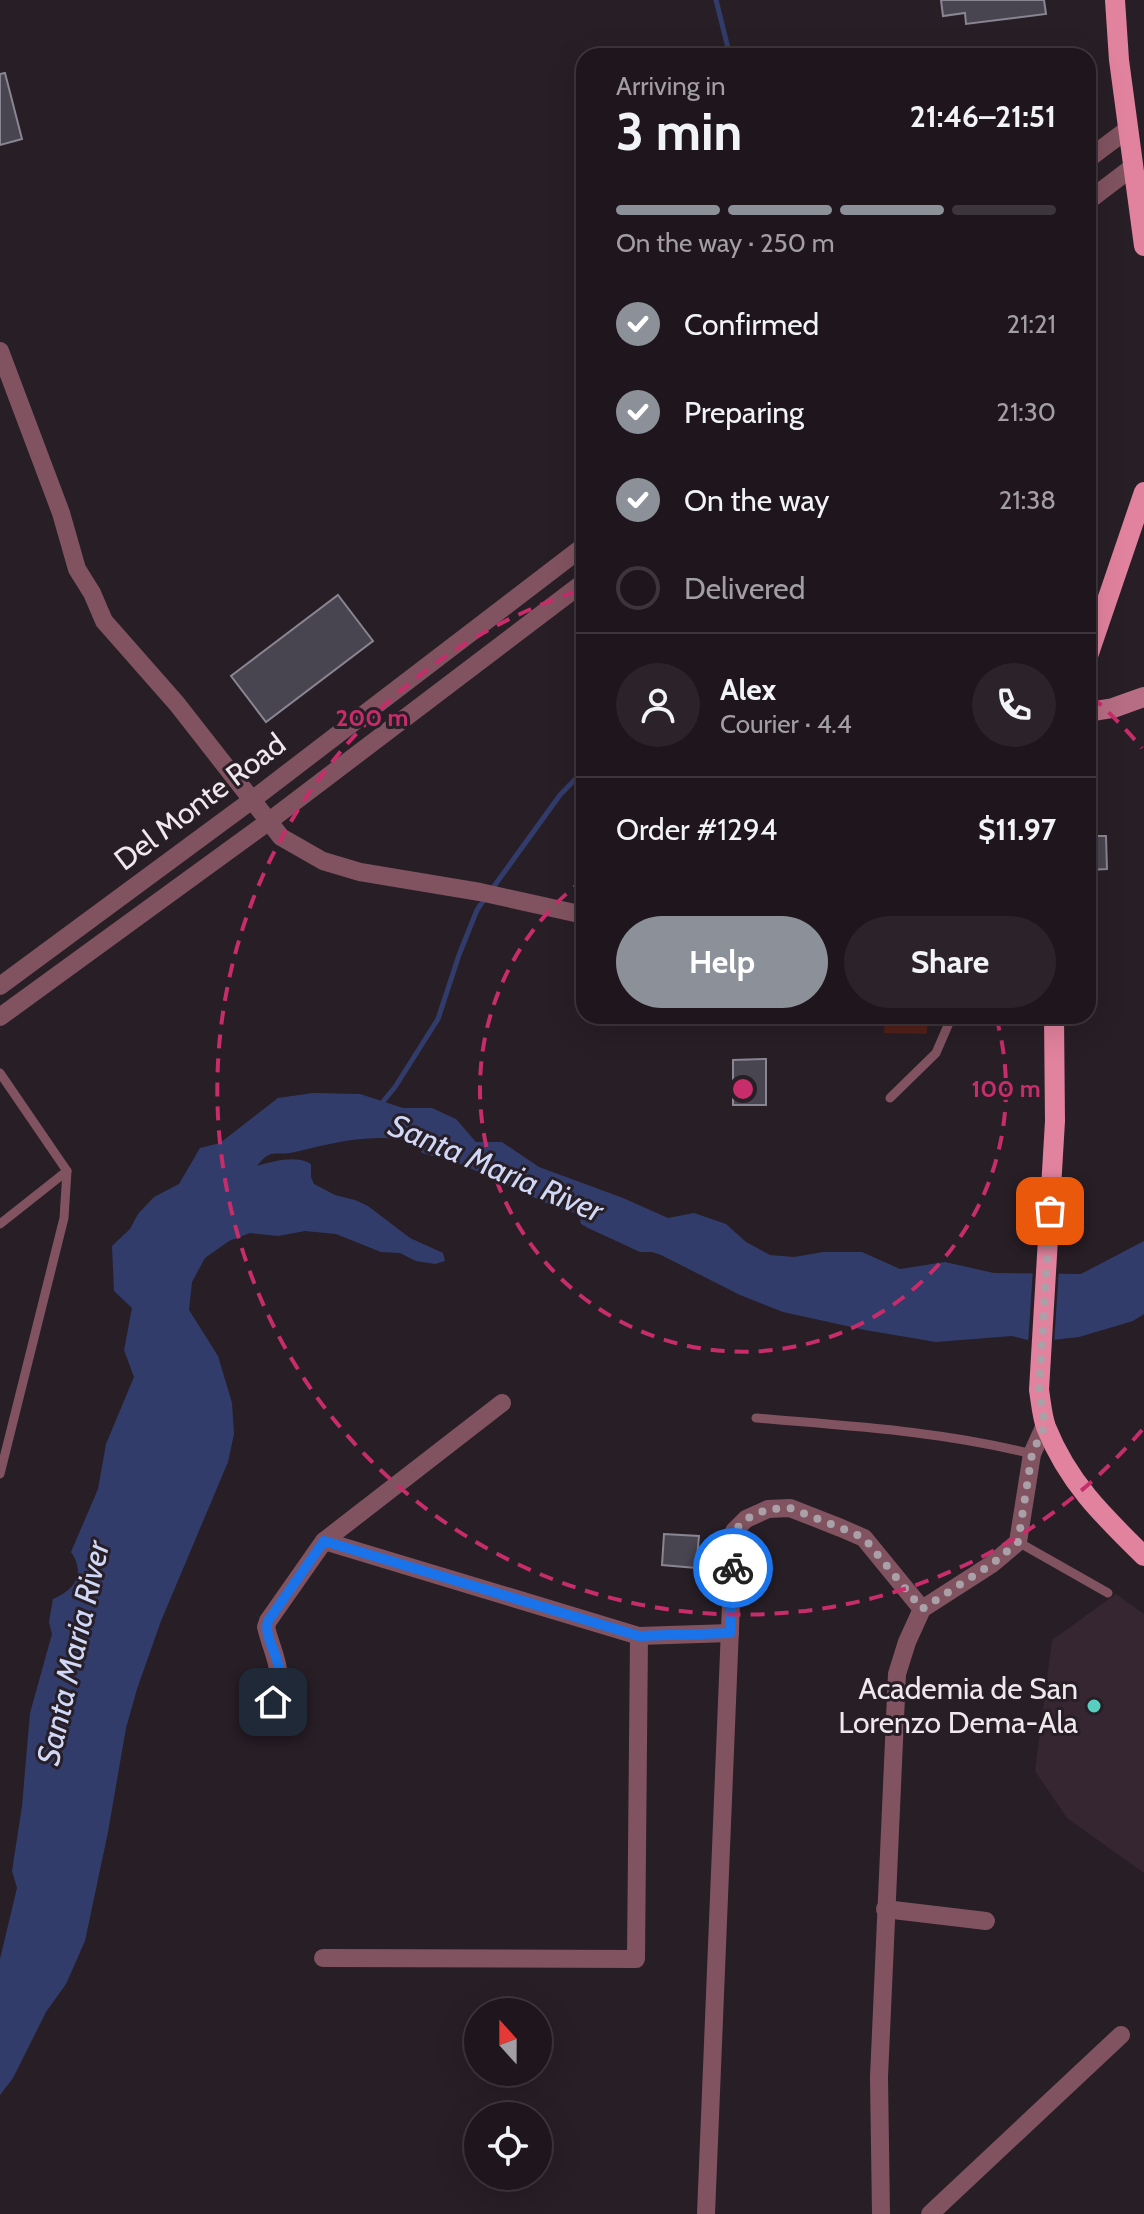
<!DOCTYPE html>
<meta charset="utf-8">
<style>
body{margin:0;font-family:Cabin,sans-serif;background:#2b2329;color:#f1f3f6;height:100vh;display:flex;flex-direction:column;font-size:30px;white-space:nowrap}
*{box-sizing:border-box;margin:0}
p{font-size:26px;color:#a19fa3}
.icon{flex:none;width:44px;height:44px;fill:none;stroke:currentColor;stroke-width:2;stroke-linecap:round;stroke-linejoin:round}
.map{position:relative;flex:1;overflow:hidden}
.details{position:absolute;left:576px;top:48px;width:520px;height:976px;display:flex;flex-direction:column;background:#1e161c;border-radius:24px;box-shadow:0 8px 32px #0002,0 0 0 2px #3c353b}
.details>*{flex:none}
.needle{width:52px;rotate:339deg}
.fabs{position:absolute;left:464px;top:1998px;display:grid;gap:16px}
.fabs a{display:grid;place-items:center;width:88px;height:88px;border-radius:50%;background:#1e161c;box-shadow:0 8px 32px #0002,0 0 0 2px #3c353b;font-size:40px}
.pin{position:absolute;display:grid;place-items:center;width:68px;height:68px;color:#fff;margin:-34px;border-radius:16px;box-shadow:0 4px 12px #0006}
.courier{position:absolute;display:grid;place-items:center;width:80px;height:80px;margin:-40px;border:6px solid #1a73e8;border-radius:50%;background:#fff;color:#222;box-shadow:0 2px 10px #0007}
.overview em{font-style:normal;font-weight:800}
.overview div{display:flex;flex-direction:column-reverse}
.overview{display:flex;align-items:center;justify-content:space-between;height:136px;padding:0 40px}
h1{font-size:52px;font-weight:800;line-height:60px}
.bar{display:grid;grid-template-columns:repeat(4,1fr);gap:12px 8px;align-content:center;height:96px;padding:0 40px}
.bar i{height:10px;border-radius:6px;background:#3c353b}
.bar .on{background:#8c9099}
.bar p{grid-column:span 4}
.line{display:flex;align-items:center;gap:20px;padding:0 40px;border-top:2px solid #3c353b}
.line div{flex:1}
.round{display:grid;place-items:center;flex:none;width:84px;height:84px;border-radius:42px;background:#2b2329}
ol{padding:0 40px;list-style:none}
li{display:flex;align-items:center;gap:24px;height:88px}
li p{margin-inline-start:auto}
li .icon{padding:8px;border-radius:50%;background:#8c9099;color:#fff;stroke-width:4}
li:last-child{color:#a19fa3}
li i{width:44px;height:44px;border:4px solid #3c353b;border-radius:50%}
.primary-button{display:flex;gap:16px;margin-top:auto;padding:16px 40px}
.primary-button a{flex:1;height:92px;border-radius:48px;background:#8c9099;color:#fff;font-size:32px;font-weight:800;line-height:92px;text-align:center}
.primary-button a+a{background:#2b2329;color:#f1f3f6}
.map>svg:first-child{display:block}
.built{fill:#352632}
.green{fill:#502019}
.water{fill:#323c6b}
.pier{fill:#281e26}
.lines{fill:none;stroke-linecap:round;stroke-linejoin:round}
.stream{stroke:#323c6b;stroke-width:5}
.building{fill:#494550;stroke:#8a8592;stroke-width:2}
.lane{stroke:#815360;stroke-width:9}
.street{stroke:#815360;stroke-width:18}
.secondary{stroke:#b76d83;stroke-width:20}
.primary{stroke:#e1829e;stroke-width:20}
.done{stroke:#a9a1a7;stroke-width:8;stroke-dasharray:0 14.4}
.route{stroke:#1a73e8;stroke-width:10}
.ring{fill:none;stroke:#c62d6a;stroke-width:4;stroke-dasharray:14 10}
.poi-dot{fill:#58cec1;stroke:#281e26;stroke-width:3}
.labels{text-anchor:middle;stroke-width:6;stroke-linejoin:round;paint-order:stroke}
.street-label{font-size:30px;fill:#efe8ed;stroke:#281e26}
.poi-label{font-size:30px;fill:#efe8ed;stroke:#281e26;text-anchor:end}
.water-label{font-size:32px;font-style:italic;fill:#d0d8f8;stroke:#281e26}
.centre{fill:#c62d6a;stroke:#281e26;stroke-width:4}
.ring-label{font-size:24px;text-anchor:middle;font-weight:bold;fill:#c62d6a;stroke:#281e26;stroke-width:6;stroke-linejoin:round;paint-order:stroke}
</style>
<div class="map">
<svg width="1144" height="2214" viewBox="0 0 1144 2214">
<rect width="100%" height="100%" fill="#281e26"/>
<polygon class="built" points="1116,1594 1144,1614 1144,1873 1067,1818 1035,1771 1052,1640"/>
<polygon class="green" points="885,1016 927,1016 927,1034 884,1033"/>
<path class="water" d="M313 1093 360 1094 403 1108H432L456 1119 476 1142H502L539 1167 623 1198 668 1218 694 1213 726 1224 746 1242 770 1255 794 1257 823 1252H862L900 1269 945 1262 994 1273 1081 1274 1144 1241V1314L1133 1321 1079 1337 1035 1342 1012 1336 936 1342 865 1330 783 1312 740 1295 661 1255 652 1252H640L588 1228 581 1224 579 1214 557 1208 461 1164 422 1153C418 1146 410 1141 402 1140 365 1133 326 1145 290 1153 284 1154 277 1153 271 1154 265 1156 261 1161 257 1166 274 1161 296 1155 311 1164V1177L314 1184 335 1195 355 1200 368 1206 410 1238 443 1253 445 1261 435 1264 416 1261 400 1253 381 1252 336 1234 305 1231 278 1236 250 1233 229 1241 205 1258 192 1282 189 1310 218 1356 232 1403 234 1434 228 1462 161 1621 137 1689 126 1728 108 1832 85 1941 66 1984 46 2012 13 2078 0 2095V1959L17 1888 12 1871 22 1806 30 1713 52 1634 49 1622 53 1599C75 1590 86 1574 71 1552L98 1489 106 1444 134 1377 124 1350 132 1308 114 1291 112 1246 130 1229 138 1214 154 1197 179 1184 200 1148 220 1143 278 1098Z"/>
<polygon class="pier" points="1033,1269 1059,1269 1054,1344 1035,1346 1028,1344"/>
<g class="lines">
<g class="stream">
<polyline points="716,0 730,56"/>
<polyline points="492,889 560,795 584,770"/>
<polyline points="381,1104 395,1087 438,1019 459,955 477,910 486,897"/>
</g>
</g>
<g class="building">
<polygon points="941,0 1044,0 1046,14 966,24 965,13 943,16"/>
<polygon points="5,73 22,139 0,145 0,74"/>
<polygon points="338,595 373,641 266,722 231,676"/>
<polygon points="1088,836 1106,836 1107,869 1088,870"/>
<polygon points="766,1059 766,1105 733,1105 733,1060"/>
<polygon points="664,1534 699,1536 696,1568 662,1565"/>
</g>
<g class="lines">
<g class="lane">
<polyline points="0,1073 67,1171 64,1218 0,1474"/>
<polyline points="890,1098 936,1053 952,1016"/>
<polyline points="0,1224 67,1171"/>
<path d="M756 1418C849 1426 942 1431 1032 1454"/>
<polyline points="1018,1542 1108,1593"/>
</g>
<g class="street">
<polyline points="1088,159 1128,129"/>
<polyline points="1088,201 1134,166"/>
<polyline points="0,351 61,513 77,569 92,593 104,621 177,704 281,837 323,861 360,872 480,892 584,915"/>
<polyline points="0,986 252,800 584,546"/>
<polyline points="0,1017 268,822 584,582"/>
<polyline points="324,1541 639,1636"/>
<path d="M273 1702C286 1671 273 1656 266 1627L268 1621 324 1541 502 1403"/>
<polyline points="885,1909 986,1921"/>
<polyline points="323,1958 636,1959 639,1636 730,1633"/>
<polyline points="706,2214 734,1531 746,1519 768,1509 790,1508 841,1528 864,1538 922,1609"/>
<polyline points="881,2214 879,2077 897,1674 907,1642 922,1609 992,1564 1018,1542 1032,1454 1045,1425"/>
<polyline points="930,2214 1121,2035"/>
</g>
<polyline class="secondary" points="1088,712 1113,708 1144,697"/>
<g class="primary">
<polyline points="1115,0 1119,60 1144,246"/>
<polyline points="1088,656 1144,492"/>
<path d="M1054 1016 1055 1121 1039 1390C1041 1402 1042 1416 1046 1427 1068 1482 1102 1515 1144 1556"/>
</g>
</g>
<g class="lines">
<polyline class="done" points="733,1568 734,1531 746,1519 768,1509 790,1508 841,1528 864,1538 922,1609 992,1564 1018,1542 1032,1454 1045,1425 1039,1390 1050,1211"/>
<path class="route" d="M273 1702C278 1689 281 1678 278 1664 275 1650 264 1635 268 1621L324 1541 639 1636 730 1633 733 1568"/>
</g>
<g class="ring">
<path d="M996 1017A263 263 0 1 1 583 880"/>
<path d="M1142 1430A525 525 0 1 1 581 590M1091 696A525 525 0 0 1 1142 748"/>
</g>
<circle class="poi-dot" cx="1094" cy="1706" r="8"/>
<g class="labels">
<g class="street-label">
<text transform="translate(200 802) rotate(-37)" y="10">Del Monte Road</text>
</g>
<g class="poi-label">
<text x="1078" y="1699">Academia de San<tspan x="1078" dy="34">Lorenzo Dema-Ala</tspan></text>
</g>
<g class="water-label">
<text transform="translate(496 1168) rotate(23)" y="11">Santa Maria River</text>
<text transform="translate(73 1653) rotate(-77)" y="11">Santa Maria River</text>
</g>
</g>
<circle cx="743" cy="1089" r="12" class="centre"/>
<g class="ring-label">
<text x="372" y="726">200 m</text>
<text x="1006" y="1097">100 m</text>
</g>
</svg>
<div class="fabs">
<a><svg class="needle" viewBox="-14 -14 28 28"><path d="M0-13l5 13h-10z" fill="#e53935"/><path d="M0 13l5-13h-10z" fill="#a19fa3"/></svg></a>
<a><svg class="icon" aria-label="locate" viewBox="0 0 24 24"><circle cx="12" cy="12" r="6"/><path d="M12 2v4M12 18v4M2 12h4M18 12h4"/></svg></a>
</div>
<div class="pin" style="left:1050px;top:1211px;background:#ea580c"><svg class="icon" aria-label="bag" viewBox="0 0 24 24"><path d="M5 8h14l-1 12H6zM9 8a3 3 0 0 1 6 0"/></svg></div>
<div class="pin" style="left:273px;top:1702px;background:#1f2937"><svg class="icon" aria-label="home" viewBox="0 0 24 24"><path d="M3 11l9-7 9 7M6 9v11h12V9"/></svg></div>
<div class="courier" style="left:733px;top:1568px"><svg class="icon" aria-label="bike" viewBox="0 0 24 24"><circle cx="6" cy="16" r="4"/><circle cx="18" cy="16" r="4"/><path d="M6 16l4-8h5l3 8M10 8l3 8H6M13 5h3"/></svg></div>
<section class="details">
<div class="overview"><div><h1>3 min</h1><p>Arriving in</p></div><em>21:46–21:51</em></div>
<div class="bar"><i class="on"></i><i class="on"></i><i class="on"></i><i></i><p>On the way · 250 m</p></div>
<ol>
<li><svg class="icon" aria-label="check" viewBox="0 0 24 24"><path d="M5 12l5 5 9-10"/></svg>Confirmed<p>21:21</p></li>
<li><svg class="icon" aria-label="check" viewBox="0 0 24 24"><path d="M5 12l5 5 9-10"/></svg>Preparing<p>21:30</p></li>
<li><svg class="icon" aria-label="check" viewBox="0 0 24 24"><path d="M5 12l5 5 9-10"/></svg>On the way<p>21:38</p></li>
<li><i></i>Delivered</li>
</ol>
<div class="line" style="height:144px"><a class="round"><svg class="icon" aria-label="person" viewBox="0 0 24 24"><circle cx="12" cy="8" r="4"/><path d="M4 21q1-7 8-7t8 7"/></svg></a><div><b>Alex</b><p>Courier · 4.4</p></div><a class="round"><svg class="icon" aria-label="phone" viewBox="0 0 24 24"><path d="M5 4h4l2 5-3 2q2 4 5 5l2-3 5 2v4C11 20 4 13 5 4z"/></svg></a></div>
<div class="line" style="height:104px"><div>Order #1294</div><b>$11.97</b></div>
<div class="primary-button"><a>Help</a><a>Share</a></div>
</section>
</div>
